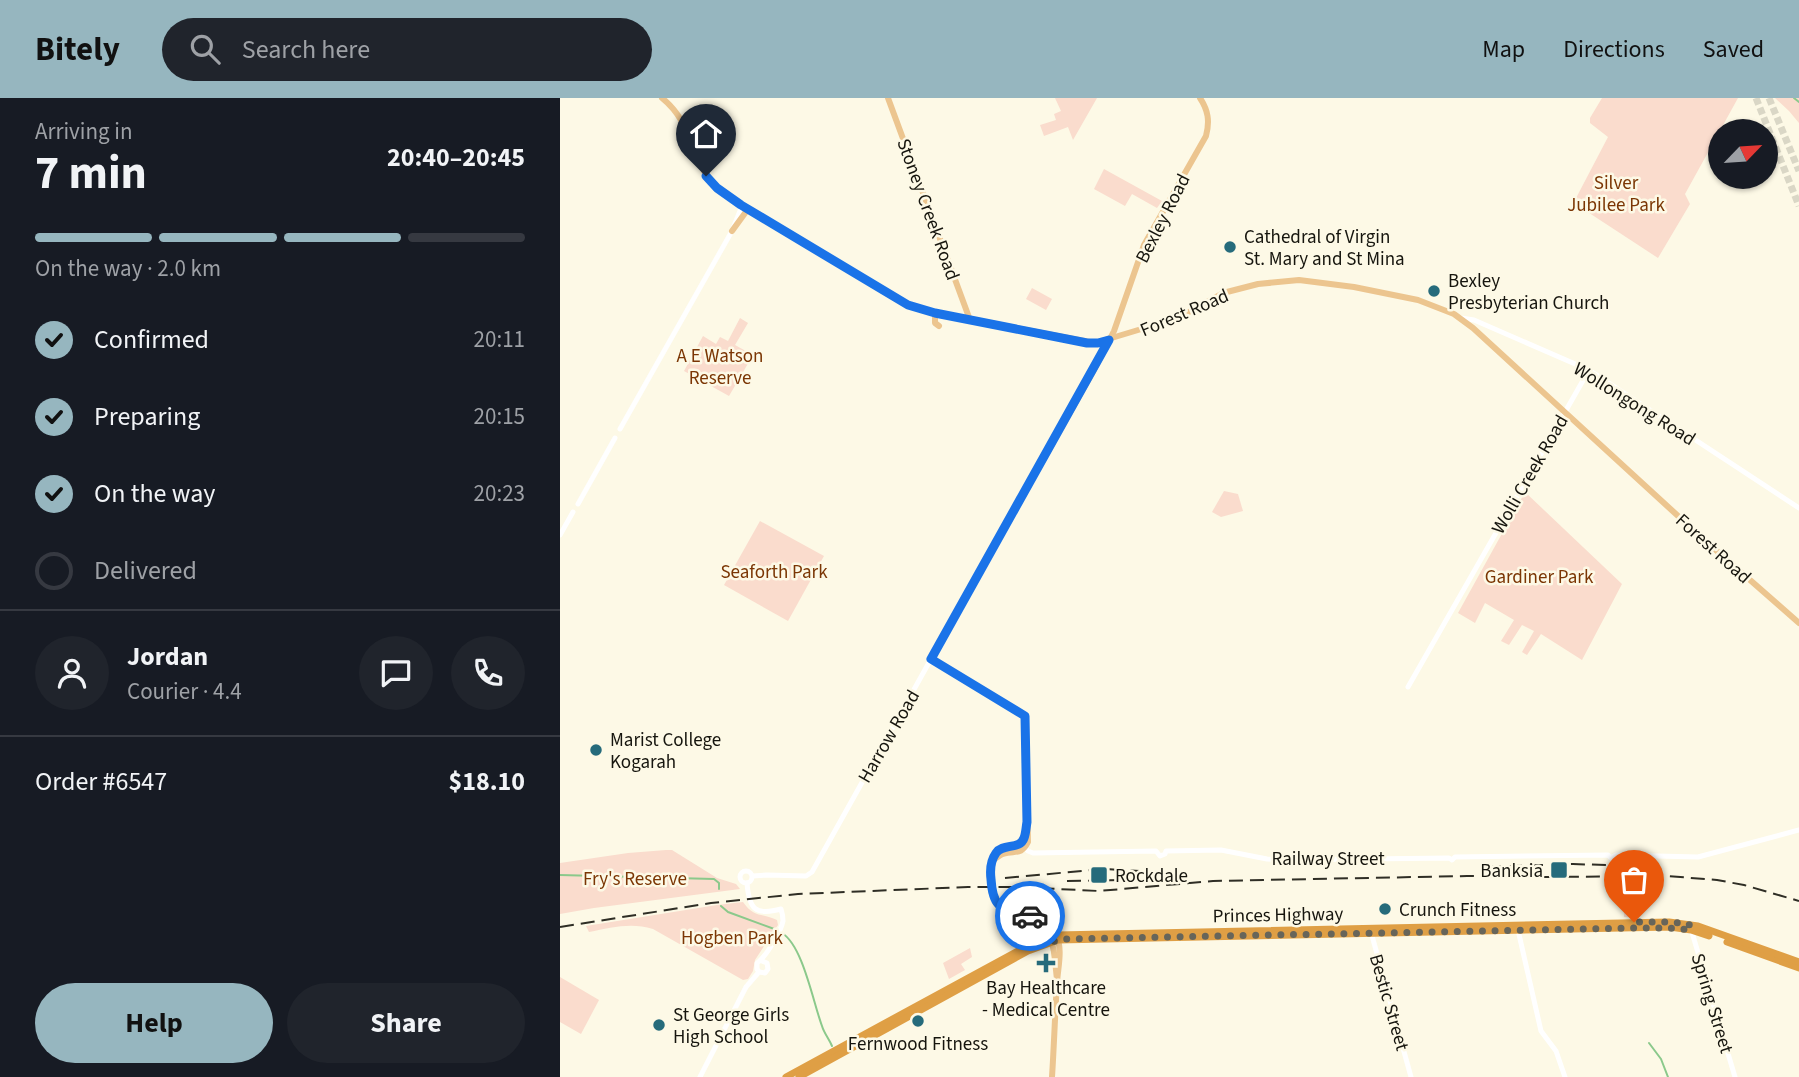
<!DOCTYPE html>
<meta charset="utf-8">
<style>
body{margin:0;font-family:"Source Sans 3",sans-serif;background:#20242c;color:#f1f3f6;height:100vh;display:flex;flex-direction:column;font-size:26px;white-space:nowrap}
*{box-sizing:border-box;margin:0}
p{font-size:23px;color:#9ea1a6}
.icon{flex:none;width:38px;height:38px;fill:none;stroke:currentColor;stroke-width:2;stroke-linecap:round;stroke-linejoin:round}
.map{position:relative;flex:1;overflow:hidden}
.drawer{display:flex;flex-direction:column;background:#171b24;width:560px}
.drawer>*{flex:none}
.needle{width:46px;rotate:65deg}
.fabs{position:absolute;left:1148px;top:21px;display:grid;gap:14px}
.fabs a{display:grid;place-items:center;width:70px;height:70px;border-radius:50%;background:#171b24;box-shadow:0 2px 5px #0004;font-size:35px}
.pin{position:absolute;display:grid;place-items:center;width:60px;height:60px;color:#fff;margin:-72px -30px;border-radius:50% 50% 50% 0;rotate:-45deg;box-shadow:0 0 7px #0007}
.pin .icon{rotate:45deg}
.courier{position:absolute;display:grid;place-items:center;width:70px;height:70px;margin:-35px;border:5px solid #1a73e8;border-radius:50%;background:#fff;color:#222;box-shadow:0 2px 9px #0007}
.overview em{font-style:normal;font-weight:700}
.overview div{display:flex;flex-direction:column-reverse}
.overview{display:flex;align-items:center;justify-content:space-between;height:119px;padding:0 35px}
h1{font-size:46px;font-weight:700;line-height:52px}
.bar{display:grid;grid-template-columns:repeat(4,1fr);gap:10px 7px;align-content:center;height:84px;padding:0 35px}
.bar i{height:9px;border-radius:5px;background:#363941}
.bar .current{background:#96b6bf}
.bar p{grid-column:span 4}
.line{display:flex;align-items:center;gap:18px;padding:0 35px;border-top:2px solid #363941}
.line div{flex:1}
.round{display:grid;place-items:center;flex:none;width:74px;height:74px;border-radius:37px;background:#20242c}
ol{padding:0 35px;list-style:none}
li{display:flex;align-items:center;gap:21px;height:77px}
li p{margin-inline-start:auto}
li .icon{padding:7px;border-radius:50%;background:#96b6bf;color:#111;stroke-width:4}
li:last-child{color:#9ea1a6}
li i{width:38px;height:38px;border:4px solid #363941;border-radius:50%}
.cta{display:flex;gap:14px;margin-top:auto;padding:14px 35px}
.cta a{flex:1;height:80px;border-radius:42px;background:#96b6bf;color:#111;font-size:28px;font-weight:700;line-height:80px;text-align:center}
.cta a+a{background:#20242c;color:#f1f3f6}
header{display:flex;align-items:center;gap:42px;box-sizing:border-box;height:98px;padding:0 35px;background:#96b6bf;color:#111}
header strong{font-size:33px}
nav{display:flex;gap:38px;margin-inline-start:auto;font-size:24px}
.search{width:490px;height:63px;background:#20242c;display:flex;align-items:center;gap:18px;box-sizing:border-box;padding:0 24px;border-radius:38px;color:#9ea1a6;font-size:26px}
main{display:flex;flex:1;min-height:0}
.map>svg:first-child{display:block}
.green{fill:#fadccd}
.lines{fill:none;stroke-linecap:round;stroke-linejoin:round}
.stream{stroke:#8bc98b;stroke-width:2}
.highway-tunnel{stroke:#dad7c6;stroke-width:7;stroke-dasharray:7 3.5;stroke-linecap:butt}
.secondary{stroke:#fff;stroke-width:5}
.primary{stroke:#ecc58f;stroke-width:6}
.highway{stroke:#df9f45;stroke-width:7}
.rail{stroke:#2f2e25;stroke-width:2;stroke-dasharray:14 7;stroke-linecap:butt}
.done{stroke:#67655a;stroke-width:7;stroke-dasharray:0 12.6}
.route{stroke:#1a73e8;stroke-width:9}
.poi-dot{fill:#266b7b;stroke:#fdf9e6;stroke-width:2.5}
.labels{text-anchor:middle;stroke-width:5;stroke-linejoin:round;paint-order:stroke}
.park-label{font-size:19px;fill:#7b3604;stroke:#fdf9e6}
.street-label{font-size:19px;fill:#16150e;stroke:#fdf9e6}
.poi-label{font-size:19px;fill:#16150e;stroke:#fdf9e6;text-anchor:start}
</style>
<header>
<strong>Bitely</strong>
<div class="search"><svg class="icon" aria-label="search" viewBox="0 0 24 24"><circle cx="10" cy="10" r="6"/><path d="M15 15l6 6"/></svg>Search here</div>
<nav><a>Map</a><a>Directions</a><a>Saved</a></nav>
</header>
<main>
<section class="drawer">
<div class="overview"><div><h1>7 min</h1><p>Arriving in</p></div><em>20:40–20:45</em></div>
<div class="bar"><i class="current"></i><i class="current"></i><i class="current"></i><i></i><p>On the way · 2.0 km</p></div>
<ol>
<li><svg class="icon" aria-label="check" viewBox="0 0 24 24"><path d="M5 12l5 5 9-10"/></svg>Confirmed<p>20:11</p></li>
<li><svg class="icon" aria-label="check" viewBox="0 0 24 24"><path d="M5 12l5 5 9-10"/></svg>Preparing<p>20:15</p></li>
<li><svg class="icon" aria-label="check" viewBox="0 0 24 24"><path d="M5 12l5 5 9-10"/></svg>On the way<p>20:23</p></li>
<li><i></i>Delivered</li>
</ol>
<div class="line" style="height:126px"><a class="round"><svg class="icon" aria-label="person" viewBox="0 0 24 24"><circle cx="12" cy="8" r="4"/><path d="M4 21q1-7 8-7t8 7"/></svg></a><div><b>Jordan</b><p>Courier · 4.4</p></div><a class="round"><svg class="icon" aria-label="chat" viewBox="0 0 24 24"><path d="M4 5h16v11H9l-5 4z"/></svg></a><a class="round"><svg class="icon" aria-label="phone" viewBox="0 0 24 24"><path d="M5 4h4l2 5-3 2q2 4 5 5l2-3 5 2v4C11 20 4 13 5 4z"/></svg></a></div>
<div class="line" style="height:91px"><div>Order #6547</div><b>$18.10</b></div>
<div class="cta"><a>Help</a><a>Share</a></div>
</section>
<div class="map">
<svg width="1239" height="979" viewBox="0 0 1239 979">
<rect width="100%" height="100%" fill="#fdf9e6"/>
<g class="green">
<polygon points="495,0 537,0 513,42 508,29 484,38 480,27 496,22 494,16 501,13"/>
<polygon points="1042,0 1178,0 1125,96 1130,106 1098,160 1017,107 1015,102 1048,39 1030,25 1030,20"/>
<polygon points="1215,0 1239,0 1239,25 1229,13"/>
<polygon points="544,71 602,103 597,110 572,96 565,108 534,91"/>
<polygon points="472,190 492,201 486,212 466,201"/>
<polygon points="180,220 188,225 175,247 193,257 169,298 124,273 143,238 156,246 160,239 168,243"/>
<polygon points="664,393 678,396 683,413 661,419 652,414"/>
<polygon points="965,394 1062,486 1022,562 981,536 967,557 962,554 974,533 962,527 949,547 941,543 954,522 925,505 915,525 898,515"/>
<polygon points="200,423 264,458 228,523 164,487"/>
<polygon points="106,752 112,752 157,780 176,786 180,791 34,810 0,816 0,765 68,755"/>
<polygon points="1063,783 1072,783 1073,819 1064,819"/>
<path d="M183 804C194 820 202 815 217 822L218 827 195 862 193 873 188 881 183 882 93 831C70 824 51 830 29 834L26 828 157 807Z"/>
<polygon points="410,850 412,859 401,866 405,872 389,881 383,865"/>
<polygon points="0,879 39,902 21,936 0,924"/>
</g>
<g class="lines">
<g class="stream">
<polyline points="1234,0 1239,4"/>
<polyline points="0,777 154,781 159,785 159,791"/>
<polyline points="161,808 168,814 217,832"/>
<path d="M222 835C243 848 253 904 262 928 264 935 269 941 272 948"/>
<polyline points="1089,945 1101,961 1108,979"/>
</g>
<g class="highway-tunnel">
<polyline points="1196,0 1239,108"/>
<polyline points="1209,0 1239,73"/>
</g>
<g class="secondary">
<polyline points="901,220 914,222 1029,272 1239,410"/>
<polyline points="60,331 172,133 180,113 181,107"/>
<polyline points="18,406 55,340"/>
<polyline points="0,437 13,414"/>
<polyline points="848,589 1029,272"/>
<polyline points="463,748 468,753 473,755 596,753 600,758 605,756 606,753 661,752 707,761 721,762 889,760 892,762 895,759 1048,757 1051,760 1056,757 1138,759 1239,732"/>
<circle cx="186" cy="779" r="6"/>
<polyline points="193,778 207,777 246,778 252,774 371,561"/>
<path d="M187 785C189 811 195 818 221 811 222 814 223 821 223 823 221 834 205 860 197 865V871L199 874"/>
<polyline points="1131,831 1175,979"/>
<polyline points="958,832 981,933 996,953 1005,979"/>
<polyline points="811,834 851,979"/>
<polyline points="199,874 205,875 208,871 207,865 202,863"/>
<polyline points="140,979 186,889 199,874"/>
</g>
<g class="primary">
<path d="M102 0C135 27 128 59 154 86 170 104 196 116 216 128 256 152 296 177 336 201L362 212 535 245 598 226 627 215 663 195 698 186 739 182 794 189 858 202 894 216 913 230 1141 439 1239 525"/>
<polyline points="328,0 410,222"/>
<polyline points="172,133 188,111"/>
<polyline points="375,215 375,225 379,228"/>
<path d="M466 732C464 758 441 739 433 762 431 768 431 765 430 772 426 830 467 802 487 833 495 846 495 866 497 881"/>
<path d="M433 762C437 760 440 757 443 756 455 752 461 758 468 744L465 618 371 561 535 270 554 233 584 147 646 38C650 23 648 12 640 0"/>
<path d="M456 811C473 813 489 818 496 836 503 852 498 868 497 885 495 916 494 948 492 979"/>
</g>
<g class="highway">
<polyline points="476,841 481,835 481,830 476,821"/>
<polyline points="1167,844 1239,870"/>
<polyline points="226,979 467,848 497,837 1109,824 1138,828 1239,864"/>
<polyline points="239,979 468,853 498,842 1110,829 1131,832 1149,838"/>
</g>
<g class="rail">
<polyline points="927,769 1013,766 1074,768"/>
<polyline points="445,780 543,771 633,776"/>
<polyline points="507,783 563,782"/>
<polyline points="0,829 151,805 238,796 408,789 456,789 539,793 653,783 907,778 989,779 1107,778 1157,782 1184,787 1239,803"/>
</g>
</g>
<g class="lines">
<polyline class="done" points="470,818 484,829 491,844 505,841 1079,830 1110,830 1131,832 1129,826 1110,824 1074,824"/>
<path class="route" d="M146 78 157 90 181 107 348 207 375 215 527 245H538L549 242 371 561 465 618 467 724C466 729 466 735 464 740 460 752 443 745 436 755 431 762 430 773 431 781 433 814 444 810 470 818"/>
</g>
<g class="poi-dot">
<circle cx="670" cy="149" r="7"/>
<circle cx="874" cy="193" r="7"/>
<circle cx="36" cy="652" r="7"/>
<rect x="990" y="763" width="18" height="18" rx="3.5"/>
<rect x="530" y="768" width="18" height="18" rx="3.5"/>
<circle cx="825" cy="811" r="7"/>
<path d="M482.5 854.5h7v7h7v7h-7v7h-7v-7h-7v-7h7z"/>
<circle cx="358" cy="923" r="7"/>
<circle cx="99" cy="927" r="7"/>
</g>
<g class="labels">
<g class="park-label">
<text x="1056" y="91">Silver<tspan x="1056" dy="22">Jubilee Park</tspan></text>
<text x="160" y="264">A E Watson<tspan x="160" dy="22">Reserve</tspan></text>
<text x="214" y="480">Seaforth Park</text>
<text x="979" y="485">Gardiner Park</text>
<text x="75" y="787">Fry's Reserve</text>
<text x="172" y="846">Hogben Park</text>
</g>
<g class="street-label">
<text transform="translate(369 111) rotate(70)" y="7">Stoney Creek Road</text>
<text transform="translate(602 120) rotate(-63)" y="7">Bexley Road</text>
<text transform="translate(624 214) rotate(-23)" y="7">Forest Road</text>
<text transform="translate(1075 305) rotate(32)" y="7">Wollongong Road</text>
<text transform="translate(969 376) rotate(-60)" y="7">Wolli Creek Road</text>
<text transform="translate(1154 450) rotate(42)" y="7">Forest Road</text>
<text transform="translate(328 638) rotate(-60)" y="7">Harrow Road</text>
<text x="768" y="767">Railway Street</text>
<text transform="translate(718 816) rotate(-1)" y="7">Princes Highway</text>
<text transform="translate(830 904) rotate(74)" y="7">Bestic Street</text>
<text transform="translate(1153 905) rotate(73)" y="7">Spring Street</text>
</g>
<g class="poi-label">
<text x="684" y="145">Cathedral of Virgin<tspan x="684" dy="22">St. Mary and St Mina</tspan></text>
<text x="888" y="189">Bexley<tspan x="888" dy="22">Presbyterian Church</tspan></text>
<text x="50" y="648">Marist College<tspan x="50" dy="22">Kogarah</tspan></text>
<text x="983" y="779" text-anchor="end">Banksia</text>
<text x="555" y="784">Rockdale</text>
<text x="839" y="818">Crunch Fitness</text>
<text x="486" y="896" text-anchor="middle">Bay Healthcare<tspan x="486" dy="22">- Medical Centre</tspan></text>
<text x="113" y="923">St George Girls<tspan x="113" dy="22">High School</tspan></text>
<text x="358" y="952" text-anchor="middle">Fernwood Fitness</text>
</g>
</g>
</svg>
<div class="fabs">
<a><svg class="needle" viewBox="-14 -14 28 28"><path d="M0-13l5 13h-10z" fill="#e53935"/><path d="M0 13l5-13h-10z" fill="#9ea1a6"/></svg></a>
</div>
<div class="pin" style="left:1074px;top:824px;background:#ea580c"><svg class="icon" aria-label="bag" viewBox="0 0 24 24"><path d="M5 8h14l-1 12H6zM9 8a3 3 0 0 1 6 0"/></svg></div>
<div class="pin" style="left:146px;top:78px;background:#1f2937"><svg class="icon" aria-label="home" viewBox="0 0 24 24"><path d="M3 11l9-7 9 7M6 9v11h12V9"/></svg></div>
<div class="courier" style="left:470px;top:818px"><svg class="icon" aria-label="car" viewBox="0 0 24 24"><path d="M5 17H2v-5l4-1 3-4h7l3 4 3 1v5h-3M9 17h6M6 11h13"/><circle cx="7" cy="17" r="2"/><circle cx="17" cy="17" r="2"/></svg></div>
</div>
</main>
